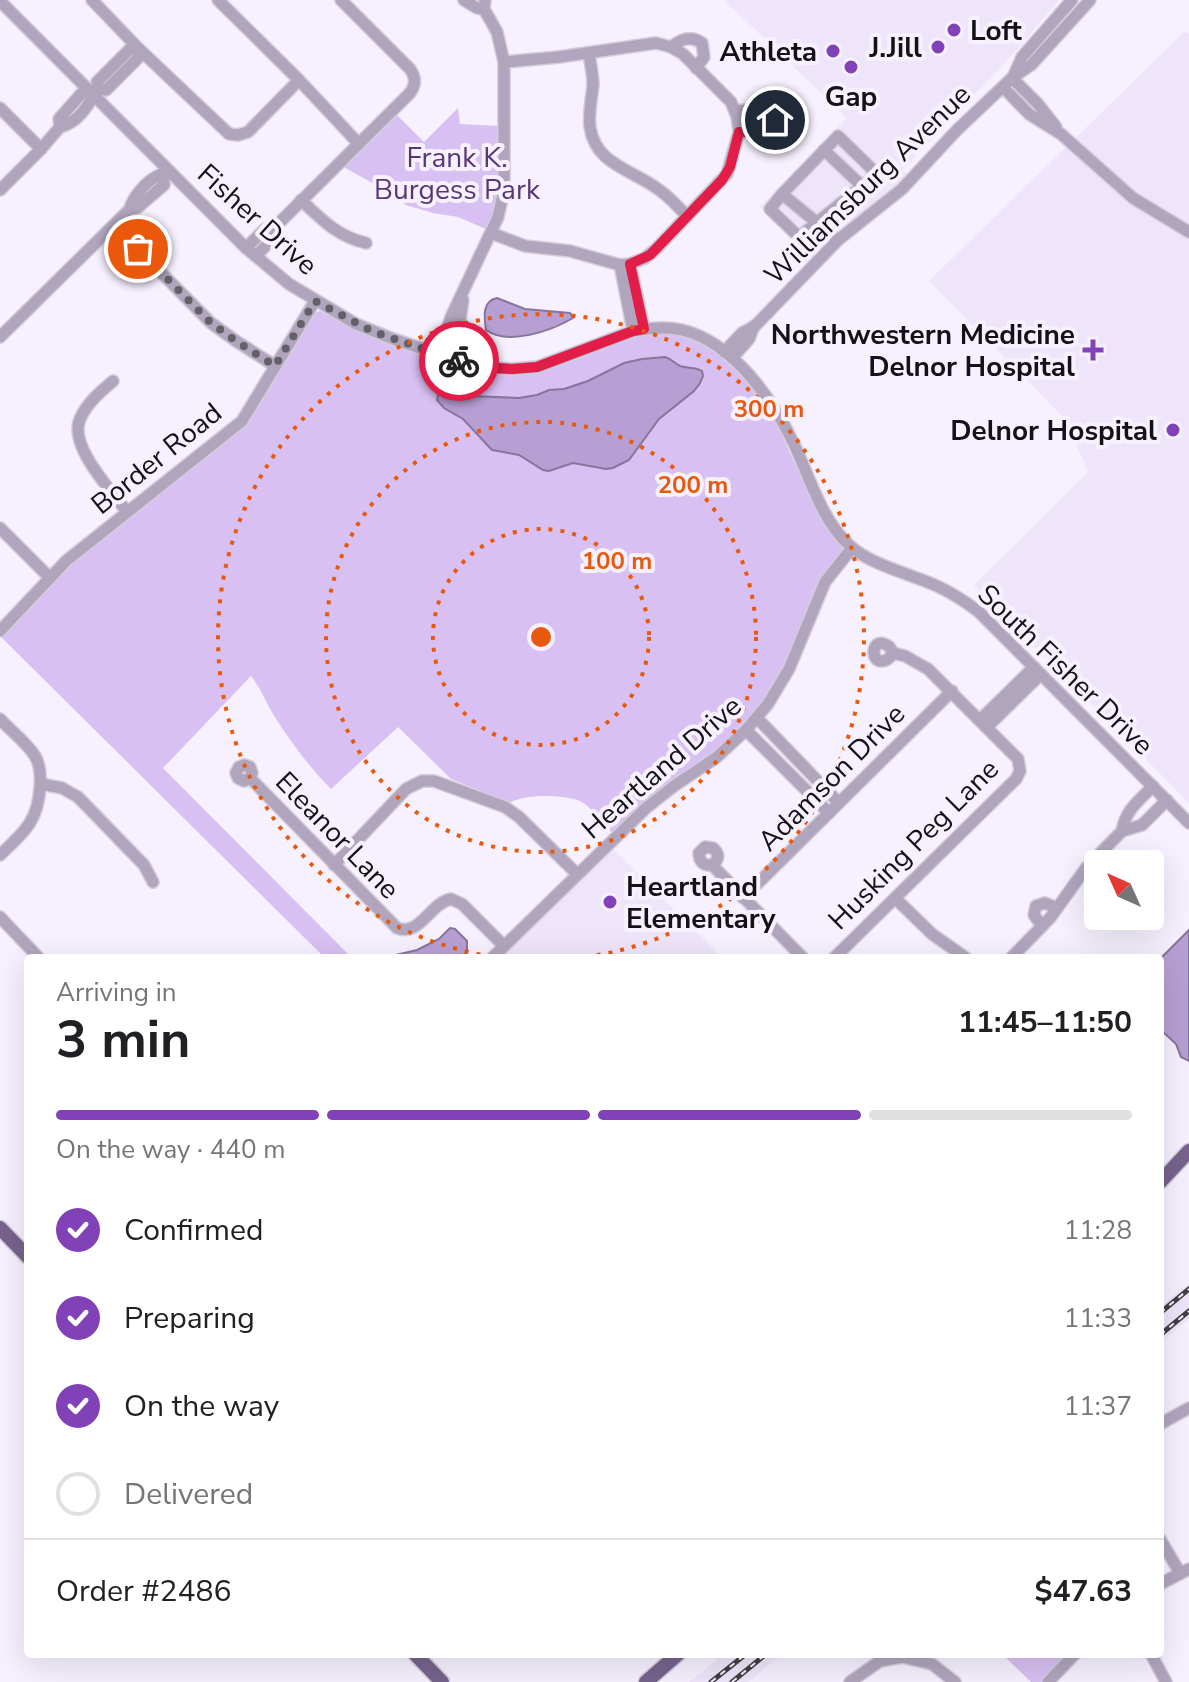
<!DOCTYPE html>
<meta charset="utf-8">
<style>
body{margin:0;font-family:"Nunito Sans",sans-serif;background:#f6f6f6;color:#202124;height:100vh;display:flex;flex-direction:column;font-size:30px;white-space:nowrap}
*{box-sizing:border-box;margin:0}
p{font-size:26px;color:#757577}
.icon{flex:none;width:44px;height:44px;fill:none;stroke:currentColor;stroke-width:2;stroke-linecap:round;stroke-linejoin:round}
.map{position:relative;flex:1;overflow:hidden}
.side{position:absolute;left:24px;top:954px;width:1140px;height:704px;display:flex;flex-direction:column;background:#fff;border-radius:8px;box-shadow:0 8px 32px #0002}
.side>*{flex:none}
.needle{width:52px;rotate:315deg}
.controls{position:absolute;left:1084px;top:850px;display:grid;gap:16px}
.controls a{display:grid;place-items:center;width:80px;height:80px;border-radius:8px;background:#fff;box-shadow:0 8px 32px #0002;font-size:40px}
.pin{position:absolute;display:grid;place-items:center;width:68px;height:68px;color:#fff;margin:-34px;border:4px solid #fff;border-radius:50%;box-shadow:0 2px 8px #0007}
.courier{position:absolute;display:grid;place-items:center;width:80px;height:80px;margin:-40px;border:6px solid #e11d48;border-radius:50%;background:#fff;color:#222;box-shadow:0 2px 10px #0007}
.head em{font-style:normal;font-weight:700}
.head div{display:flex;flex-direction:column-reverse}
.head{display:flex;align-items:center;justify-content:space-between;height:136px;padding:0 32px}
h1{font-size:52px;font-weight:700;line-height:60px}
.bar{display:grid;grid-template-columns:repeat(4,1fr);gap:12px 8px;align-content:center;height:96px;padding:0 32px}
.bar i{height:10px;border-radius:6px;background:#e0e0e0}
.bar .active{background:#8242b7}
.bar p{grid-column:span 4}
.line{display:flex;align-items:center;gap:20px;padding:0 32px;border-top:2px solid #e0e0e0}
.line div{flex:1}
ol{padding:0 32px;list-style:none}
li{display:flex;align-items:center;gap:24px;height:88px}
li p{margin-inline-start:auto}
li .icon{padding:8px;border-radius:50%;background:#8242b7;color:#fff;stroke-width:4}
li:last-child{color:#757577}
li i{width:44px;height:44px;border:4px solid #e0e0e0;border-radius:50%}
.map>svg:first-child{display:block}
.built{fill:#efe5fa}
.green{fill:#d8c0f2}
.water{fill:#b89fd3;stroke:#87759a;stroke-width:2}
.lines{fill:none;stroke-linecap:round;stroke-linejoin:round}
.minor-casing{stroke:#d3cdda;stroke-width:14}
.major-casing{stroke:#d3cdda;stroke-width:17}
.minor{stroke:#b0a5bd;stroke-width:11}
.major{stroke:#77638d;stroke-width:14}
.rail-casing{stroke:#423f45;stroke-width:5}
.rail{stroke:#f7f1ff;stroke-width:2;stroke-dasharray:6;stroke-linecap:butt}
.done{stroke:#636068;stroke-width:8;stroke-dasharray:0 14.4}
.route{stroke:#e11d48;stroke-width:10}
.ring{fill:none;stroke:#e8590c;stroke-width:4;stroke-dasharray:4 8}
.poi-dot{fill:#8242b7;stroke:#f7f1ff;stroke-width:3}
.labels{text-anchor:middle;stroke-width:8;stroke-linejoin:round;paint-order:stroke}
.poi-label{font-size:28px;font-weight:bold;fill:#141216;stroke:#f7f1ff;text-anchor:end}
.park-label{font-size:28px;fill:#583777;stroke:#f7f1ff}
.street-label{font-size:28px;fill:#141216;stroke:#f7f1ff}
.centre{fill:#e8590c;stroke:#f7f1ff;stroke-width:4}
.ring-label{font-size:24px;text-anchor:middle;font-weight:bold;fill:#e8590c;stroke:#f7f1ff;stroke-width:8;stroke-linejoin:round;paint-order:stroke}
</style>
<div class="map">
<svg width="1189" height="1682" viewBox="0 0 1189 1682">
<rect width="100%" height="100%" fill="#f7f1ff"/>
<g class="built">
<polygon points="724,0 1059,0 1016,51 903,170 912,179 814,260 760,207 847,118"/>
<polygon points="1185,31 1189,34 1189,803 974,585 1088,472 1066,420 929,281"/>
<polygon points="610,846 723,958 496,958"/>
<polygon points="1189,1283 1189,1319 1160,1343 1160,1307"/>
<polygon points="724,1654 782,1654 748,1682 689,1682"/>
</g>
<g class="green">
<path d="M458 108 460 124 499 126C500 166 500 191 488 230L458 217 433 213 406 205 374 184 342 166 395 113 424 142Z"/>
<path d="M320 311C360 331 395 346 438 360 456 366 477 373 497 374 541 374 579 356 620 341 641 333 663 330 685 336 717 345 758 390 773 418 779 428 784 440 789 451 803 478 812 508 830 532 836 539 842 543 843 552L819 581 790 654 773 688 747 721 722 746 700 763 672 780 644 802 612 833C603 824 595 812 585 804 573 794 523 793 510 803L451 779 398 727 331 789C309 767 290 741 273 714 266 702 260 687 251 676L163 768 352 958H325L0 636 58 574 233 434 312 314Z"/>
<polygon points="1002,1654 1069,1654 1041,1682 1031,1682"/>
</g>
<g class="water">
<path d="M497 298 525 309 570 313 573 318C551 331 508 346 486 330 484 317 482 301 497 298Z"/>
<path d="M665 357C672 359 674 363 680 366 688 369 694 366 702 371L703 376 700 383 694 391 659 419 629 460 613 468 606 469 573 463 549 471 543 470 519 455 492 450 463 419 444 408 437 400 438 395 446 391 471 396 519 398 537 395 549 390 564 389 588 381 624 363 642 359Z"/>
<polygon points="450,928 455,929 467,941 467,952 461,958 383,958 417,950 439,939"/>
<polygon points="1189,930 1189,1061 1181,1057 1176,1044 1160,1029 1160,959"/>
</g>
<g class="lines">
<g class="minor-casing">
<g id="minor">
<polyline points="92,0 138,48 229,134 238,135 248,132 299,80"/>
<polyline points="218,0 299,80 359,144"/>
<polyline points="464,0 477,8 484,9"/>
<path d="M0 1 246 248 289 284 356 324 393 339 478 367 512 369 537 367 633 331C649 328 666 326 682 330 733 342 773 400 794 444 810 478 821 519 849 545 870 565 911 574 937 586 952 593 966 602 979 612L1189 823"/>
<path d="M671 47C681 39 691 35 702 43L704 57 696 68"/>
<polygon points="138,48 138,58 106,90 98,89 97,82 130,49"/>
<path d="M589 53C590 63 593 74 593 84 592 98 588 113 590 127 595 163 629 169 655 187 667 194 677 206 687 216"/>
<polyline points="1014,75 1022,57 1072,0"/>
<polyline points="1012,78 1038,104 1056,127"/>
<polyline points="1003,87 1029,114 1061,134 1133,198 1189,232"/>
<path d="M93 94 82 93 59 119 60 127C77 123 89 106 95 91"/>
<polyline points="0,108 41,149"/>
<polyline points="735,111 766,108 775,115 773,125 765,131 739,132"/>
<polyline points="824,150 862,186"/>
<path d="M164 175V185L137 208 130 209C132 198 146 182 156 177 160 174 165 173 169 171"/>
<polyline points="0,190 41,149 60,127"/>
<polyline points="782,194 770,209 799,237 877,174 838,136 782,194 838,240"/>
<path d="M301 200C321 219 338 237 366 243"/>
<polyline points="114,225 211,323 236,341 275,366"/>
<polyline points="491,233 525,246 570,251 620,265 630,264 645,258 656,249 727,174 739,132 737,117 731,102 683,54 671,47 656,43 559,57 504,62"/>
<path d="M246 248 265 229 279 223 410 93C416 84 416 78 410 69L341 0"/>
<polyline points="256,256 274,237 279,223"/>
<polyline points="630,264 644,329"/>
<polyline points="620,265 633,331"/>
<polyline points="0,337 130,209"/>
<polyline points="724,352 742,333 755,326 838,240 902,189 957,130 1012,78 1031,65 1090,0"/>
<polyline points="439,355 451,317 498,217 504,190 504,62 497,32 484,9 485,0"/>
<polyline points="449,358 460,320 463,300"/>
<polyline points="732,358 749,339 754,326"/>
<path d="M113 381C100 392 87 403 80 419 68 446 112 491 127 512"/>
<polyline points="0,528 50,578"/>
<polyline points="0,631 66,561 242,421 315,301"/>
<polyline points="757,718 839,803"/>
<path d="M0 719C11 731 26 742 35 756 40 765 41 777 40 787 38 822 23 833 0 855"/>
<polyline points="980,720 1034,667"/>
<polyline points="987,727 1041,674"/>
<polyline points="746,730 829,813"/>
<path d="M250 778 252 773 250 767 244 765 239 767 236 773 238 778 244 781 250 778 397 928C420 937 430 903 451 899L462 904 504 946"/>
<polyline points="41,784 62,788 78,797 144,865 153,882"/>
<path d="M1153 786C1138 802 1126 809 1122 831L1142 825 1167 800"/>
<polyline points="334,865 406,789 422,781 434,781 505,807 519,817 577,874"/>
<path d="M712 865C719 860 720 854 713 848L705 847 699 853C699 861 703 866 712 865L803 958"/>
<polyline points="1150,887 1153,893 1150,899"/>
<polyline points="743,898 952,691"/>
<polyline points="895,898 932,934 966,958"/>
<polyline points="0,917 39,958"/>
<polyline points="1042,926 1034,915 1036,906 1045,903 1057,908"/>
<polyline points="492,958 646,808 674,786 717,757 746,730 768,704 789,669 825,582 852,548"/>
<path d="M834 958 1016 779 1020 771 1018 759 928 669 905 656 893 653C888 641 875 640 874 651 873 663 886 665 893 653"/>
<polyline points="1011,958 1050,918 1086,868 1122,831"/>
<polyline points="1160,1424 1189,1408"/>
<polyline points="1160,1539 1180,1573"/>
<polyline points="1160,1584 1189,1569"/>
<polyline points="1151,1654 1166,1682"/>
<polyline points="850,1682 880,1661 902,1657 932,1664 955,1682"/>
<polyline points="1048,1682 1075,1654"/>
</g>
</g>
<g class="major-casing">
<g id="major">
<polyline points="1160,1182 1189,1151"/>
<polyline points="0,1228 28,1257"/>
<polyline points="415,1654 442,1682"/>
<polyline points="646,1682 678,1654"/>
</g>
</g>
<use href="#minor" class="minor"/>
<use href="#major" class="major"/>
<g class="rail-casing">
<g id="rail">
<polyline points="1160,1313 1189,1289"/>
<polyline points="1160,1335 1189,1311"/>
<polyline points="711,1682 746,1654"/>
<polyline points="732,1682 766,1654"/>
</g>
</g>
<use href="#rail" class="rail"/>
</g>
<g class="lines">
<polyline class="done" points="138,249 211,323 236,341 275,366 315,301 374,332 459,361"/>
<path class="route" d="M459 361 478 367 512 369 537 367 633 331 644 329 630 264 650 255 722 180 730 167 739 132C753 131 769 134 775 120"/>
</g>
<g class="ring">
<circle cx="541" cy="637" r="108"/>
<circle cx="541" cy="637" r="215"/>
<path d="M504 958A323 323 0 1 1 578 958"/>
</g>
<g class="poi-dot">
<circle cx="954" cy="30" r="8"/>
<circle cx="938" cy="47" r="8"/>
<circle cx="833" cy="51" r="8"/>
<circle cx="851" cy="67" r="8"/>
<path d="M1089 338h8v8h8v8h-8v8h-8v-8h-8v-8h8z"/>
<circle cx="1173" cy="430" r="8"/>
<circle cx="610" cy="902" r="8"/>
</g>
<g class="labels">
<g class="poi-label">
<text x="970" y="40" text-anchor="start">Loft</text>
<text x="922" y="57">J.Jill</text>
<text x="817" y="61">Athleta</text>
<text x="851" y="106" text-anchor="middle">Gap</text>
<text x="1075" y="344">Northwestern Medicine<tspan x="1075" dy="32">Delnor Hospital</tspan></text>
<text x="1157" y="440">Delnor Hospital</text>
<text x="626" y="896" text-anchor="start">Heartland<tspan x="626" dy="32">Elementary</tspan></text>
</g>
<g class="park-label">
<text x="457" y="167">Frank K.<tspan x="457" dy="32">Burgess Park</tspan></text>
</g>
<g class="street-label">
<text transform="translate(867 184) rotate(-44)" y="10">Williamsburg Avenue</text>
<text transform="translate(258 219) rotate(42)" y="10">Fisher Drive</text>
<text transform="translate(156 458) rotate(-39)" y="10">Border Road</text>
<text transform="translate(1066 669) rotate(44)" y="10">South Fisher Drive</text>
<text transform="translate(661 767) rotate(-41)" y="10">Heartland Drive</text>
<text transform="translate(831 777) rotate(-45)" y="10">Adamson Drive</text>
<text transform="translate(338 835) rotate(46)" y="10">Eleanor Lane</text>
<text transform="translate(913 844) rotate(-45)" y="10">Husking Peg Lane</text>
</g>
</g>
<circle cx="541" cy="637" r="12" class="centre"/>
<g class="ring-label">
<text x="769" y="417">300 m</text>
<text x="693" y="493">200 m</text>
<text x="617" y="569">100 m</text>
</g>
</svg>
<div class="controls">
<a><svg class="needle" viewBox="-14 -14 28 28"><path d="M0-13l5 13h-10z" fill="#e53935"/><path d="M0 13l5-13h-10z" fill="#757577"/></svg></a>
</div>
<div class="pin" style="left:138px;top:249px;background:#ea580c"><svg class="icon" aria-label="bag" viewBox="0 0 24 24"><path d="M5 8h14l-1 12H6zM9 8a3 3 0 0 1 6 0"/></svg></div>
<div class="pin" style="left:775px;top:120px;background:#1f2937"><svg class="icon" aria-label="home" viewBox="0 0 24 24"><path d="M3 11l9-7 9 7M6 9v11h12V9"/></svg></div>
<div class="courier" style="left:459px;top:361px"><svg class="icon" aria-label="bike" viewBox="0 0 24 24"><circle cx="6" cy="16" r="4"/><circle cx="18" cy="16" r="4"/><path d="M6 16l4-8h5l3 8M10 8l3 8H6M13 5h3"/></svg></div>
<section class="side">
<div class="head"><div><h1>3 min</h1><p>Arriving in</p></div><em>11:45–11:50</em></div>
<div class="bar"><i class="active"></i><i class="active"></i><i class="active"></i><i></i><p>On the way · 440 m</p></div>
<ol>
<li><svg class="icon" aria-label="check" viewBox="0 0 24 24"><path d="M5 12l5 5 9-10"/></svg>Confirmed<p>11:28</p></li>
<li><svg class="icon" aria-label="check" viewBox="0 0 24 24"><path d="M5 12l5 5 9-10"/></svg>Preparing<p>11:33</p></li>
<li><svg class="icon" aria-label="check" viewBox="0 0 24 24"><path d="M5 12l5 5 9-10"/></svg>On the way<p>11:37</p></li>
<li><i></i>Delivered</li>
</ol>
<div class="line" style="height:104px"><div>Order #2486</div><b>$47.63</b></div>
</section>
</div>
